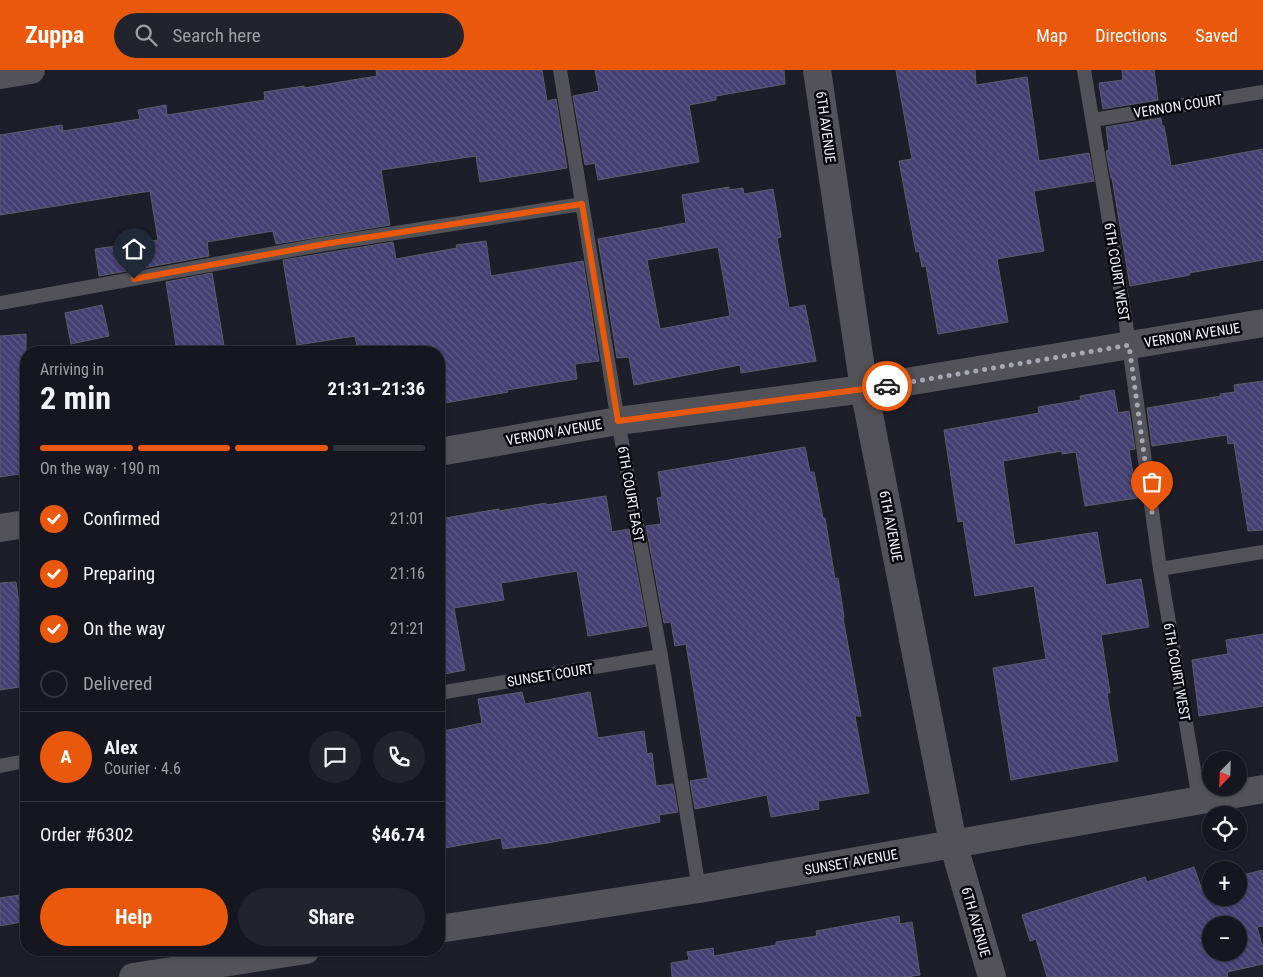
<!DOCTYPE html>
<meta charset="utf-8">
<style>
body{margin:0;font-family:"Roboto Condensed",sans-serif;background:#23232d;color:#f1f3f6;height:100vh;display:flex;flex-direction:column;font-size:19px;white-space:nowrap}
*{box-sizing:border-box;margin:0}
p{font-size:16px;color:#9e9fa5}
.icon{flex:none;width:28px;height:28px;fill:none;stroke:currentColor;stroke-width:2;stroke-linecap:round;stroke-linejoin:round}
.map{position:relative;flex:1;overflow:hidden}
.sheet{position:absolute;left:20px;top:276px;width:425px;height:610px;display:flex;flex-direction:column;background:#161620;border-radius:20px;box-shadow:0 1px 4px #0004,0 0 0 1px #35353e}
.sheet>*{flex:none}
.needle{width:32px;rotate:203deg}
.buttons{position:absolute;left:1202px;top:681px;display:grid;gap:10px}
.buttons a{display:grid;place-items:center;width:45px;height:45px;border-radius:50%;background:#161620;box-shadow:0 1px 4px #0004,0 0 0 1px #35353e;font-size:25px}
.pin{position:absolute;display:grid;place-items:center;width:42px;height:42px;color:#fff;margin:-51px -21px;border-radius:50% 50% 50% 0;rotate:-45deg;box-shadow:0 0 5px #0007}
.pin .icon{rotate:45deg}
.courier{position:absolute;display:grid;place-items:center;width:50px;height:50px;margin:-25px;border:4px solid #ea580c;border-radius:50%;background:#fff;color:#222;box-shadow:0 1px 6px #0007}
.headline em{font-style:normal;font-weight:700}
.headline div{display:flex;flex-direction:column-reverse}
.headline{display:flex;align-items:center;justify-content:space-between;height:85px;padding:0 20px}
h1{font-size:32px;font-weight:700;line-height:38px}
.bar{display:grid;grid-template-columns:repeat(4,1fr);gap:8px 5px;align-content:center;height:60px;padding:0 20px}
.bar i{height:6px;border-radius:4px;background:#35353e}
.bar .on{background:#ea580c}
.bar p{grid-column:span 4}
.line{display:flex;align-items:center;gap:12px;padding:0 20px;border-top:1px solid #35353e}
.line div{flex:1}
.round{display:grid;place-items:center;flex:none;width:52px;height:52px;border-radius:26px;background:#23232d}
ol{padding:0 20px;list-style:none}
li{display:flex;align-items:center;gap:15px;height:55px}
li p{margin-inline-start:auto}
li .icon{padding:5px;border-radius:50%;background:#ea580c;color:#fff;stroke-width:4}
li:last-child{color:#9e9fa5}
li i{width:28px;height:28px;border:2px solid #35353e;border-radius:50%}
.button{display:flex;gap:10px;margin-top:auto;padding:10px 20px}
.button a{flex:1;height:58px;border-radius:30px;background:#ea580c;color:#fff;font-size:20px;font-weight:700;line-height:58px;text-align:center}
.button a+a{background:#23232d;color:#f1f3f6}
header{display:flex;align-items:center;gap:30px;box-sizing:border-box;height:70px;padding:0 25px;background:#ea580c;color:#fff}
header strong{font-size:24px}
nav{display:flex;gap:28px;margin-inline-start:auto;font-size:18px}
.search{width:350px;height:45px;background:#23232d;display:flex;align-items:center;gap:12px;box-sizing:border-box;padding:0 18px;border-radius:28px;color:#9e9fa5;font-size:19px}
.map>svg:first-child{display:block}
.building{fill:url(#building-back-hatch);stroke:#5c5b69;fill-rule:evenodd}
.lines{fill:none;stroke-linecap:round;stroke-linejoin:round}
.lane{stroke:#525258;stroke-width:14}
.street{stroke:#525258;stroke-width:28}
.done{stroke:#a8a8b2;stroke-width:5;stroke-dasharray:0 9}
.route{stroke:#ea580c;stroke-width:6}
.labels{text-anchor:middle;stroke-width:5;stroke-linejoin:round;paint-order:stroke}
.street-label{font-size:14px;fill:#f3f3fc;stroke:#09080e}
</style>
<header>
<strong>Zuppa</strong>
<div class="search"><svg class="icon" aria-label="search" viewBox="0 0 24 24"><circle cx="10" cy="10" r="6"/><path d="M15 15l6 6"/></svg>Search here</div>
<nav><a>Map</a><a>Directions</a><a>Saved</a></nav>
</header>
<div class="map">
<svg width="1263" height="907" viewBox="0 0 1263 907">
<defs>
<pattern id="building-back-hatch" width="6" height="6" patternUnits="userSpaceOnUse" patternTransform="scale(1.25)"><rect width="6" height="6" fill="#443f72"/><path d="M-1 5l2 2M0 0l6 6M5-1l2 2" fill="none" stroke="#5f5b87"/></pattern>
</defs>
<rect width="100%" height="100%" fill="#1e1e2a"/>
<g class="building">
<polygon points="376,0 542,0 547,31 556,29 567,98 480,112 476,86 381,100 390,155 276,174 273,161 207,172 209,186 99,206 95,179 158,170 150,121 0,145 0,65 62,55 63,61 140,49 138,40 166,35 167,45 265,30 264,22 304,16 304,18 377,6"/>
<polygon points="595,0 784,0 785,14 716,26 716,30 689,35 699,92 598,110 595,93 585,95 573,26 599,21"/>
<polygon points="896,0 975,0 976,15 1027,7 1039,91 1089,83 1094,111 1034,121 1044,181 997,189 1008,252 938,264 926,196 922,197 919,181 916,182 899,91 912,89"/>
<polygon points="1122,0 1154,0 1158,30 1103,39 1099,13 1123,10"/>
<polygon points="1161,48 1162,56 1164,56 1171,96 1263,79 1263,190 1189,203 1190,205 1130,216 1112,108 1111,108 1106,81 1109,80 1106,57"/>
<path d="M729 117V120L743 118 744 124 773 119 781 167 777 168 789 238 805 235 816 291 741 303 740 295 634 315 629 287 617 288 598 169 686 153 682 125ZM718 177 730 246 660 259 647 190Z"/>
<polygon points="486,171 491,206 583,191 599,291 575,294 577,309 507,320 508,322 439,334 439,282 358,282 355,266 297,275 283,190 393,172 396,189 457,178 456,175"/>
<polygon points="212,203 225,282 177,282 166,212"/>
<polygon points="102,235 109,266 71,274 65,243"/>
<polygon points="26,264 26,403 0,407 0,266"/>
<polygon points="1263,311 1263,460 1248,461 1234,373 1228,374 1227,365 1152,376 1147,338 1221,326 1220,324 1235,322 1234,315"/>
<polygon points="1114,320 1118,343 1129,341 1135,379 1129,380 1137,428 1085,436 1076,382 1062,384 1062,381 1003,391 1015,475 1097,462 1106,515 1141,509 1149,557 1101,565 1110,623 1107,623 1118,691 1011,710 993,598 1046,589 1034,516 975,526 963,451 958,452 944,360 1039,343 1038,337 1081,330 1080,326"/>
<polygon points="805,377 810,402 814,402 823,448 825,448 835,509 838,508 844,547 843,548 861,646 855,646 869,723 818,731 819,739 771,747 767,725 695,739 690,711 708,708 686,574 675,576 671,552 664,553 646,456 661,454 657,428 662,427 658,402"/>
<polygon points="606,426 612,462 629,459 647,556 588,566 577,501 501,513 504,530 454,538 465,600 439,605 439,449 499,439 499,441 546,433 546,435"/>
<polygon points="16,512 24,570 26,570 26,616 0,620 0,513"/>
<polygon points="1263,564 1263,636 1199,646 1192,590 1228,584 1226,570"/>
<polygon points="522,622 525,634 590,622 598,668 644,661 647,684 652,683 656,716 673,714 678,742 659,745 660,752 548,773 503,779 501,768 439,779 439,662 482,653 478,629"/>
<path d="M1194 797 1201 817 1211 814V828H1239V806L1263 800V856L1257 857 1263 879V894L1227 902 1228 907H1047L1036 869 1030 871 1022 845 1145 807 1147 812ZM1211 855H1239V882H1211Z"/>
<polygon points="26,824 26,851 0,856 0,828"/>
<polygon points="899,846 900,854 912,852 920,905 906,907 672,907 671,893 689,890 687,882 713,878 714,886 776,875 776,872 817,866 816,861"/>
</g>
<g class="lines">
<g class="lane">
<polyline points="560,0 618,351 661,586 699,819"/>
<polyline points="1084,0 1125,247 1160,499 1199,730"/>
<polyline points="1093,50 1263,22"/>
<polyline points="0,233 325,174 582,134"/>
<polyline points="1160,499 1263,482"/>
<polyline points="439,623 661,586"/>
<polyline points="0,696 26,691"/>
</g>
<g class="street">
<polyline points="817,0 864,319 953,773 992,907"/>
<polyline points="0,5 31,0"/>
<polyline points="439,382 618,351 864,319 1263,253"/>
<polyline points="0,458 26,454"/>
<polyline points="439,859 699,819 1263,719"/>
<polyline points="133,907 306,880"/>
</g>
</g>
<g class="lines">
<polyline class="done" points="887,316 1129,275 1152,442"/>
<polyline class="route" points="134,209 325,174 582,134 618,351 887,316"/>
</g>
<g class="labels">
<g class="street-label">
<text transform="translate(1178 36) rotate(-9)" y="5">VERNON COURT</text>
<text transform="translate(826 57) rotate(82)" y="5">6TH AVENUE</text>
<text transform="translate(1117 202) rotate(81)" y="5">6TH COURT WEST</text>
<text transform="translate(1192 265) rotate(-9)" y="5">VERNON AVENUE</text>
<text transform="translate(554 362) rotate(-10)" y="5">VERNON AVENUE</text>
<text transform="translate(631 424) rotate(80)" y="5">6TH COURT EAST</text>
<text transform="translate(891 456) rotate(79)" y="5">6TH AVENUE</text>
<text transform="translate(1177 602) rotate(80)" y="5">6TH COURT WEST</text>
<text transform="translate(550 605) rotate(-9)" y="5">SUNSET COURT</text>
<text transform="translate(851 792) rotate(-10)" y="5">SUNSET AVENUE</text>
<text transform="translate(976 852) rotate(74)" y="5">6TH AVENUE</text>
</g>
</g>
</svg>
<div class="buttons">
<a><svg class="needle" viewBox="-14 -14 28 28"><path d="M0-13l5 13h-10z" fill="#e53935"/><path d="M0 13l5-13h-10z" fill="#9e9fa5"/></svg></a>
<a><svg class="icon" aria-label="locate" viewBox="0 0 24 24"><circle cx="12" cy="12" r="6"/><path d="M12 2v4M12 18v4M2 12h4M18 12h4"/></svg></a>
<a>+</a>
<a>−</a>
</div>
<div class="pin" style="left:1152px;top:442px;background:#ea580c"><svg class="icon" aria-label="bag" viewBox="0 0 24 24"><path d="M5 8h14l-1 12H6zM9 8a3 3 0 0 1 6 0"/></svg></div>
<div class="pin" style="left:134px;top:209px;background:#1f2937"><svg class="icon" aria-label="home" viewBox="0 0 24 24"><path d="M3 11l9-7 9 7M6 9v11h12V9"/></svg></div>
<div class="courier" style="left:887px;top:316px"><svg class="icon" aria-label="car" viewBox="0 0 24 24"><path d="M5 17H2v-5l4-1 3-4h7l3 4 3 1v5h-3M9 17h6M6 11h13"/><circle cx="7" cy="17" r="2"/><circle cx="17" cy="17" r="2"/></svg></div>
<section class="sheet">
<div class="headline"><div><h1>2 min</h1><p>Arriving in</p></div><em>21:31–21:36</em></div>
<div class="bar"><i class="on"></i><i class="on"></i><i class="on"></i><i></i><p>On the way · 190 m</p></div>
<ol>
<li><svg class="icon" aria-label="check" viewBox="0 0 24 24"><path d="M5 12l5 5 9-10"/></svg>Confirmed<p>21:01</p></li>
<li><svg class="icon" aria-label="check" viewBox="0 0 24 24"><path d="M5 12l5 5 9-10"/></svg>Preparing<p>21:16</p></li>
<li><svg class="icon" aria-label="check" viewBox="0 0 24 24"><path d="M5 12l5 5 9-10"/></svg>On the way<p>21:21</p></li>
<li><i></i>Delivered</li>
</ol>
<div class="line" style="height:90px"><b class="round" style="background:#ea580c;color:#fff">A</b><div><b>Alex</b><p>Courier · 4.6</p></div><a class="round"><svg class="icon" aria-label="chat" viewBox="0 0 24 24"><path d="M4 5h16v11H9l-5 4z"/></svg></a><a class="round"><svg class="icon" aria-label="phone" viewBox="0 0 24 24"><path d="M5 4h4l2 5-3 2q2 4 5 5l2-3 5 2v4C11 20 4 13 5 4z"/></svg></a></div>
<div class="line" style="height:65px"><div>Order #6302</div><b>$46.74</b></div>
<div class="button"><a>Help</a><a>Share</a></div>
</section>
</div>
